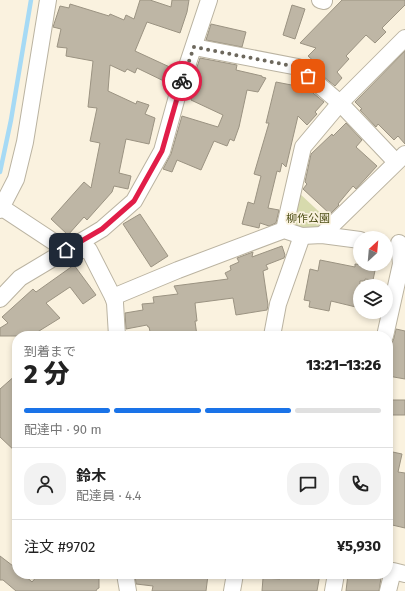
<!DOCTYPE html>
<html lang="ja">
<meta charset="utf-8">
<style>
body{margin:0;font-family:"Fira Sans","Noto Sans JP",sans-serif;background:#f2f2f2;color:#222;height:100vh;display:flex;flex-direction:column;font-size:15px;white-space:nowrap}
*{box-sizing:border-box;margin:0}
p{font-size:13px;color:#767676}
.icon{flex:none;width:22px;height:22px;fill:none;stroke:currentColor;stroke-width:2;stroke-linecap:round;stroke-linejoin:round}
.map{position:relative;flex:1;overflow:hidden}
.panel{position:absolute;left:12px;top:331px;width:381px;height:248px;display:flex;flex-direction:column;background:#fff;border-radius:16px;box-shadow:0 2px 6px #0003}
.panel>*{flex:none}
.needle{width:26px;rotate:26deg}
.controls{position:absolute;left:353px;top:231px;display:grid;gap:8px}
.controls a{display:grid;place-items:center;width:40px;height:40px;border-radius:50%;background:#fff;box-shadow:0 2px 6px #0003;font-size:20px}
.pin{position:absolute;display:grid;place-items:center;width:34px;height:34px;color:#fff;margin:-17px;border-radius:8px;box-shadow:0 2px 6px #0006}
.courier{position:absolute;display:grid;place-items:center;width:40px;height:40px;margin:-20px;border:3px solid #e11d48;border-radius:50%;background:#fff;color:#222;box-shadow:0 1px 5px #0007}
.head em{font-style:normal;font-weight:800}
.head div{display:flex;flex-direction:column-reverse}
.head{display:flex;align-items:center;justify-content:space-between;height:68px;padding:0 12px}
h1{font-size:26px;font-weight:800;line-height:30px}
.bar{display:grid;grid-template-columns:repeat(4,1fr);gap:6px 4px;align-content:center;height:48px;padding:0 12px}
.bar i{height:5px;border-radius:3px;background:#e0e0e0}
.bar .current{background:#1a73e8}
.bar p{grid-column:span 4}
.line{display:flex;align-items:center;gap:10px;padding:0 12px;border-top:1px solid #e0e0e0}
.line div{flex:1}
.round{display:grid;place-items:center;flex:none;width:42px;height:42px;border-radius:16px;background:#f2f2f2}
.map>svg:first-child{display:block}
.green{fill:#d7daad}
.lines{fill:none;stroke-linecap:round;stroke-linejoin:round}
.stream{stroke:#a6daf5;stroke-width:4.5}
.building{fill:#beb6a5;stroke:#9b9382}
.minor-casing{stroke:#bab3a1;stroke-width:18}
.minor{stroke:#fff;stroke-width:16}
.done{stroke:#6d685d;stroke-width:4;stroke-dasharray:0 7.2}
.route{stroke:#e11d48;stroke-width:5}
.labels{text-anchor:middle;stroke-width:3.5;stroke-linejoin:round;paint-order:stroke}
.park-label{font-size:11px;fill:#4e4f17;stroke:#faf2df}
</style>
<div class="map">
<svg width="405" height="591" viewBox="0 0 405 591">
<rect width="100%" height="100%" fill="#faf2df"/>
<polygon class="green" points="299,193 329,221 317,231 300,230 293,222"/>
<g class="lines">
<polyline class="stream" points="0,172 11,120 31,0"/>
</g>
<g class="building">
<polygon points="140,0 150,0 171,7 172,0 189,0 187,12 180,33 147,22 135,51 174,69 168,83 137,68 135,73 127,69 125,72 110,65 108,91 136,104 137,101 149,105 145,114 155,118 149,144 126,139 119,173 131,176 128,189 114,186 112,192 87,220 84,217 68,235 51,219 84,182 91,188 100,143 90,141 97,108 88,107 93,61 66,56 67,48 57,47 61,29 53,27 60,6 69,8 70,4 109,16 110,14 124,20 126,15 134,19"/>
<polygon points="342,0 405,0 405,5 382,28 386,32 375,43 366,35 346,56 349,59 337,72 342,78 335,86 313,68 317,64 308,56 316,48 300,43"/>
<polygon points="292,5 305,9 295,39 283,35"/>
<polygon points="211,24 246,32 242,47 206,40"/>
<polygon points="405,51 405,144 398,136 394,140 378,124 376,127 360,110 362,109 355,102"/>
<polygon points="200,58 237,65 236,70 262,76 262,77 266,78 258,92 247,90 239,127 234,141 230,139 227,146 214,141 201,170 177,160 172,172 163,169 171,154 182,116 218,127 223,115 191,100 195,76 194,76"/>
<polygon points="276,82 307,88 324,102 315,112 317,114 307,125 298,116 286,167 282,163 280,172 277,171 268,208 279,210 276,223 269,226 260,223 259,228 242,224 248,202 254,204 261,176 254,174 269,123 266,123"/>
<polygon points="346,123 362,140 356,147 377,166 356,189 353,186 338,204 339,205 330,214 303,189 307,184 305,182 311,154 332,134 333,136"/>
<polygon points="140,214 168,256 151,267 123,224"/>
<polygon points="282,246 285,255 284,258 266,265 268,269 263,271 268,305 267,310 236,315 233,298 195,303 197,321 195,321 197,336 151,336 149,327 148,327 147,325 126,329 125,313 143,310 142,304 154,303 153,297 178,294 174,286 228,279 225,273 231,270 230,266 239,262 237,258 253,252 252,257"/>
<polygon points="320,260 355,267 355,264 376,266 373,280 365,279 365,281 360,281 360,308 331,301 329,311 309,307 310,301 304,300 310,269 318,271"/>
<polygon points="74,265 96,295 83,304 70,287 46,303 60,318 31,336 0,336 0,328 8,323 2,317 33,289 36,292"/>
<polygon points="396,329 405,331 405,379 388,376 388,364 392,346 388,345 392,343 394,338"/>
<polygon points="17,374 17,453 0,437 0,389"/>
<rect x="388" y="400" width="17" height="15"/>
<polygon points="388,451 402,454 398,472 405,473 405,528 388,524"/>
<polygon points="0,556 17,569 17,574 23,574 32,582 39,574 99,575 99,588 97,589 96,591 16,591 3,580 0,580"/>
<polygon points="135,574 208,575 206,591 152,591 153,586 136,584"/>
<polygon points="280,574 320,574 317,591 262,591 263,578 280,579"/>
<polygon points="348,574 381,578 379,591 346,591"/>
</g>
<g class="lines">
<g class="minor-casing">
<g id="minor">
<polyline points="320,0 324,1 324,0"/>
<polyline points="194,47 298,67 340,103 396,162"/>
<polyline points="1,207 66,250 89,250 113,297 115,303 117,336"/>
<polyline points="0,210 16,179 25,142 48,0"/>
<polyline points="284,230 303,147 340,103 405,38"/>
<polyline points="322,235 405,154"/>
<polyline points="113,297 178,270 284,230 302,236 322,235 360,240"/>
<polyline points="0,299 20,278 102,229 134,201 162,151 178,93 209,0"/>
<polyline points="272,336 278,304 302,236"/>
<polyline points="385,336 401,264 399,243"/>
<polyline points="125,574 128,591"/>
<polyline points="232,591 235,574"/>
<polyline points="333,591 336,574"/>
<polyline points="388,591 393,571 405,574"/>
</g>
</g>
<use href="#minor" class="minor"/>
</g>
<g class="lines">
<polyline class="done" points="182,81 194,47 298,67 308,76"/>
<polyline class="route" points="66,250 102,229 134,201 162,151 182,81"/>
</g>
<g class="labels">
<g class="park-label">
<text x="308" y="222">柳作公園</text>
</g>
</g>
</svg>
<div class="controls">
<a><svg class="needle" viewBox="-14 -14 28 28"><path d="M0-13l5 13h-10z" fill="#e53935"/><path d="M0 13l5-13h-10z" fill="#767676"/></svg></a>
<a><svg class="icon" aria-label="layers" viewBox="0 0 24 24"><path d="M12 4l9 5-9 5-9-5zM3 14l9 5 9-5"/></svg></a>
</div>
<div class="pin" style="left:308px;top:76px;background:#ea580c"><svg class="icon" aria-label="bag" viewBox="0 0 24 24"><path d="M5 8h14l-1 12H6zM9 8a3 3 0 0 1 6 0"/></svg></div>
<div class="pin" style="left:66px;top:250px;background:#1f2937"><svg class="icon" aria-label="home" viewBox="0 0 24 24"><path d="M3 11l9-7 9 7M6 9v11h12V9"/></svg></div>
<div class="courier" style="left:182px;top:81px"><svg class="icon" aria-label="bike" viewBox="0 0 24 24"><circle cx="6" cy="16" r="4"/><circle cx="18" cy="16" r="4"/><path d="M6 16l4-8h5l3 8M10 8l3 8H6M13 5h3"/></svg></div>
<section class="panel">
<div class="head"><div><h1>2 分</h1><p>到着まで</p></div><em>13:21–13:26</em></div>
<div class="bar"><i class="current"></i><i class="current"></i><i class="current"></i><i></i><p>配達中 · 90 m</p></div>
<div class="line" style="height:72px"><a class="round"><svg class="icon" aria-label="person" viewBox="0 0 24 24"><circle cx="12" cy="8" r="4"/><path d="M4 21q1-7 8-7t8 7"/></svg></a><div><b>鈴木</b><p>配達員 · 4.4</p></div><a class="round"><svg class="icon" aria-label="chat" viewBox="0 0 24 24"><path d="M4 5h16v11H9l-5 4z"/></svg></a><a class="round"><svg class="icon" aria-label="phone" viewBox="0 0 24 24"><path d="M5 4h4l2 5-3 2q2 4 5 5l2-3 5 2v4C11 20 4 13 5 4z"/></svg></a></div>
<div class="line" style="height:52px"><div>注文 #9702</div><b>¥5,930</b></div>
</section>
</div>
